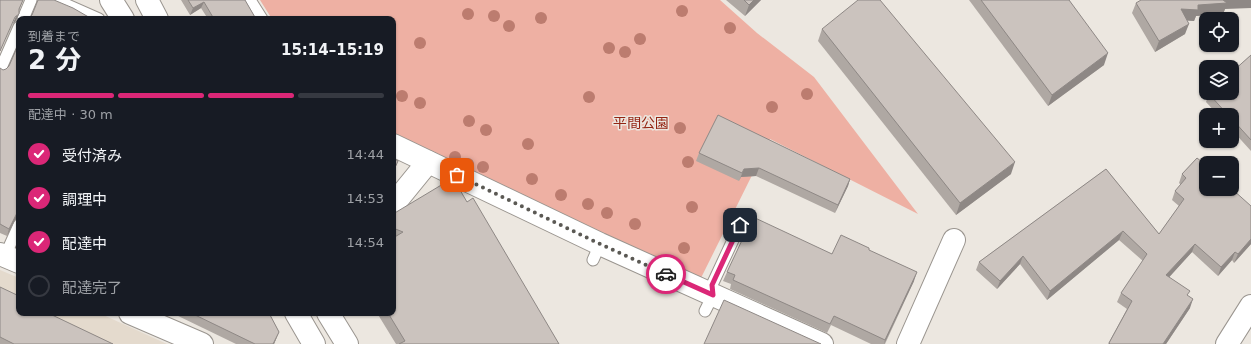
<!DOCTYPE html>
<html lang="ja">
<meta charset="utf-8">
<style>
body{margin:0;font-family:"DejaVu Sans","Noto Sans JP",sans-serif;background:#242831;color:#f1f3f6;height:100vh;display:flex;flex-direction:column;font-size:15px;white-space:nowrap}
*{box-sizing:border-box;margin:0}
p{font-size:13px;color:#9ea1a6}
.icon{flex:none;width:22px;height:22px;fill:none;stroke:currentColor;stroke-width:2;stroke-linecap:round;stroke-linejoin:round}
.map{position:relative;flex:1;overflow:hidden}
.side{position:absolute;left:16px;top:16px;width:380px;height:300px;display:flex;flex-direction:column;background:#171b24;border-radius:8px;box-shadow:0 1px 3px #0004}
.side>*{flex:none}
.tools{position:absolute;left:1199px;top:12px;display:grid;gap:8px}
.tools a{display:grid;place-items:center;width:40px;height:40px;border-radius:8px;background:#171b24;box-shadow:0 1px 3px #0004;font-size:20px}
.pin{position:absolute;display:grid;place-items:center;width:34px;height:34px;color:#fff;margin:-17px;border-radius:8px;box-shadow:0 2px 6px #0006}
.courier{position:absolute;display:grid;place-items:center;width:40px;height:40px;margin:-20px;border:3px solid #db2777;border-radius:50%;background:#fff;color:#222;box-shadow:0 1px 5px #0007}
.overview em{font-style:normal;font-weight:700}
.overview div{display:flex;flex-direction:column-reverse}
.overview{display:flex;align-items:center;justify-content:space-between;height:68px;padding:0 12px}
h1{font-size:26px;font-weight:700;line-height:30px}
.bar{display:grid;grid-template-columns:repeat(4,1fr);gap:6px 4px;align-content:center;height:48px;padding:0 12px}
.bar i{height:5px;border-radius:3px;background:#363941}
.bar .current{background:#db2777}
.bar p{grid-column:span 4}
ol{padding:0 12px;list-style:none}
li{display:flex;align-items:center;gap:12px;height:44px}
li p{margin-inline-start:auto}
li .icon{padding:4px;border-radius:50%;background:#db2777;color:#fff;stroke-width:4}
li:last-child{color:#9ea1a6}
li i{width:22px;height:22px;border:2px solid #363941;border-radius:50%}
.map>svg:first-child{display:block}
.built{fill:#e4dacd}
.green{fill:#eeb0a3}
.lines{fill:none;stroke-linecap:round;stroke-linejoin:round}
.service-casing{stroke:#9a958f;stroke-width:13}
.minor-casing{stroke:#9a958f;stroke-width:24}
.tertiary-casing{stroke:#9a958f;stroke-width:24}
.service{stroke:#fff;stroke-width:11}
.minor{stroke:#fff;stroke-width:22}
.tertiary{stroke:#fff;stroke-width:22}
.tree{fill:#bc7c6f}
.wall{fill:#afa8a3}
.shaded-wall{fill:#8e8885}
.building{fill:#cbc3be;stroke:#8e8885}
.done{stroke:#5b5954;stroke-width:4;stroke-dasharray:0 7.2}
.route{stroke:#db2777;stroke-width:5}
.labels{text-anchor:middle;stroke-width:3;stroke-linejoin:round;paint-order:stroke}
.park-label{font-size:14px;fill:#942513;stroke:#ece7e0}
</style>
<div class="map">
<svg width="1251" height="344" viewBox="0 0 1251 344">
<rect width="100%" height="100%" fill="#ece7e0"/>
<polygon class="built" points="0,270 19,278 19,313 99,313 167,344 0,344"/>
<polygon class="green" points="260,0 720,0 757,33 814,77 918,214 770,139 698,284 393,139 393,19 272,19"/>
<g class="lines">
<g class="service-casing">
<g id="service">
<polyline points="56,0 99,19"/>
<polyline points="250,0 262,19"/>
<polyline points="23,19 31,0"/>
<polyline points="0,70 19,27"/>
<polyline points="5,256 19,225"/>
<polyline points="593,260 600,244"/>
<polyline points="705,311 713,295 712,285 740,225"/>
</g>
</g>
<g class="minor-casing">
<g id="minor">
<polyline points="393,145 600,244 822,344"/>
<polyline points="393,205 428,162"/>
<polyline points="0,254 19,262"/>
<polyline points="130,313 202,344"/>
<polyline points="908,344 954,240"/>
</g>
</g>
<g class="tertiary-casing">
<g id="tertiary">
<polyline points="111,0 123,19"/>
<polyline points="147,0 157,19"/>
<polyline points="296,313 314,344"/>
<polyline points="328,313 347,344"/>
<polyline points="1227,344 1251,306"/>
</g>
</g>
<use href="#service" class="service"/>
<use href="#minor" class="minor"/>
<use href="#tertiary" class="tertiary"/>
</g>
<g class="tree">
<circle cx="682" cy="11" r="6"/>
<circle cx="468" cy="14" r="6"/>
<circle cx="494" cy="16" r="6"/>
<circle cx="541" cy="18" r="6"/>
<circle cx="509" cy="26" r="6"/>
<circle cx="730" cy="28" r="6"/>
<circle cx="640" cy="39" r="6"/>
<circle cx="420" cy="43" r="6"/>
<circle cx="609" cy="48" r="6"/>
<circle cx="625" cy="52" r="6"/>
<circle cx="807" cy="94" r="6"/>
<circle cx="402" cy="96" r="6"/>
<circle cx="589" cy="97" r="6"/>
<circle cx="420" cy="103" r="6"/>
<circle cx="772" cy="107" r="6"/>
<circle cx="469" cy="121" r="6"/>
<circle cx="680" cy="128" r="6"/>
<circle cx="486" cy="130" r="6"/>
<circle cx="528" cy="144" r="6"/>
<circle cx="455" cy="157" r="6"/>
<circle cx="688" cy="162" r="6"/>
<circle cx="468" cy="164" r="6"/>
<circle cx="483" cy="167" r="6"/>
<circle cx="532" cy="179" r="6"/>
<circle cx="561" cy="195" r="6"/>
<circle cx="588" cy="204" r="6"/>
<circle cx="692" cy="207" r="6"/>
<circle cx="607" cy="213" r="6"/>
<circle cx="635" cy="224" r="6"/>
<circle cx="684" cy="248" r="6"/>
</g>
<g class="wall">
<polygon points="181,0 245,0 256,19 208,19 201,8 190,15"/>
<polygon points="726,0 761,0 745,16"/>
<polygon points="969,0 1069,0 1104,65 1048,106"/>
<polygon points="1136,3 1225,9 1223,14 1196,16 1194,21 1187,20 1185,34 1155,52 1132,13"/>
<polygon points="822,29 1011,174 956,215 818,41"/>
<polygon points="1251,55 1251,151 1232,130 1232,115 1218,115 1206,102 1209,94"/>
<polygon points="0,68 15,220 7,236 0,233"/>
<polygon points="699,153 850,179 848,186 835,213 756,176 741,177 739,181 696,161"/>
<polygon points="1197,158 1251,244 1234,263 1232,260 1218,276 1192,252 1169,277 1188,296 1190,308 1166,344 1108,344 1127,309 1117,302 1121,293 1143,261 1119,240 1047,300 1020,264 997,289 976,270 979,262 1106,169 1159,234 1179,206 1172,200 1175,191 1181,185 1179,183 1182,174"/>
<polygon points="467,202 559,344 396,344 377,313 393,313 393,214"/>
<polygon points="869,250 914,281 885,344 871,344 831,325 827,333 730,289 731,284 723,281 727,272 832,254"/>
<polygon points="0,287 51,313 50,315 113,344 0,344"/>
<polygon points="172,313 269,313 279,332 274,344 236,344"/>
</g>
<g class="shaded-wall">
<polygon points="23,0 17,16 19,14 16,21 13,24 0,53"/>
<polygon points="754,0 761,0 745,16 749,5"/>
<polygon points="1221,0 1251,0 1251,8 1225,9 1223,14 1196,16 1194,21 1177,20 1181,9"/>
<polygon points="204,2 201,8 190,15 193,8"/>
<polygon points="1189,24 1185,34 1155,52 1159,41"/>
<polygon points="1108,53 1104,65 1048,106 1052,95"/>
<polygon points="1015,162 1011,174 956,215 960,203"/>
<polygon points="759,168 756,176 741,177 739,181 744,169"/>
<polygon points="850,179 848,186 835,213 838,205"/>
<polygon points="19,212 19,219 15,220 7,236 9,229 17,213"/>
<polygon points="1123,231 1119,240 1047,300 1050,291"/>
<polygon points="1251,239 1251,244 1234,263 1238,254"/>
<polygon points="1195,244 1192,252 1163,284 1166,275"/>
<polygon points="1235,252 1232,260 1218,276 1221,267"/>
<polygon points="1023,256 1020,264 997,289 1000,281"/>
<polygon points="917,272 914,281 884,344 885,340"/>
<polygon points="1193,299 1190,308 1166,344 1163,344"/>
<polygon points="279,332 274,344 273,344"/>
</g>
<g class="building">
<polygon points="0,0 23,0 19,9 19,14 15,17 0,51"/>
<polygon points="38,0 54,0 73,8 92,19 28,19 32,15"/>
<polygon points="188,0 245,0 256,19 214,19 204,2 193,8"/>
<polygon points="744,0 754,0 749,5"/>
<polygon points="858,0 880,0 1015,162 960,203 822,29"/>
<polygon points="981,0 1069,0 1108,53 1052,95"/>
<polygon points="1141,0 1223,0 1227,3 1198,5 1198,10 1181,9 1189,24 1159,41 1136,3"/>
<polygon points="19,43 19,212 17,213 9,229 0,224 0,68 3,70 6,69 9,66"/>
<polygon points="1251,55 1251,140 1232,119 1232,115 1228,115 1209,94 1209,93 1232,93 1232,72"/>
<polygon points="718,115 850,179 838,205 759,168 744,169 742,173 699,153"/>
<polygon points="393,158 398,161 393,172"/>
<polygon points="1197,158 1206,165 1206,189 1232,189 1251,206 1251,239 1238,254 1235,252 1221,267 1195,244 1166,275 1190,291 1187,295 1193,299 1163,344 1110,344 1109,343 1132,301 1121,293 1147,254 1123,231 1050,291 1023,256 1000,281 979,262 1106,169 1159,234 1184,199 1175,191 1186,178 1182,174"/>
<polygon points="453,178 467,202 473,198 559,344 399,344 405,341 388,313 393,313 393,238 403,232 393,228 393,214"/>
<polygon points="753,217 832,254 841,235 869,248 869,250 917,272 885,340 834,316 830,324 733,280 735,275 727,272"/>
<polygon points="0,287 19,296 19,313 51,313 50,314 113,344 14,344 0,337"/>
<polygon points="724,300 821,344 704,344"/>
<polygon points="191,313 269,313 279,332 273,344 255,344"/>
</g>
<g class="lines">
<polyline class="done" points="457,175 600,244 666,274"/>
<polyline class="route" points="666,274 713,295 712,285 740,225"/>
</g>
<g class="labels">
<g class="park-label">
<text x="641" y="128">平間公園</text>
</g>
</g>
</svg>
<div class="tools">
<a><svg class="icon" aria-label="locate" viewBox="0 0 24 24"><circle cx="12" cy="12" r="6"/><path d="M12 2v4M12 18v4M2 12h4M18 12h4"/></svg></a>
<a><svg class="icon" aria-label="layers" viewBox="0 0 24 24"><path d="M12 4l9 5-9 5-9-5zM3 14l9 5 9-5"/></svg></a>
<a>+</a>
<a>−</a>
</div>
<div class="pin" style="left:457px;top:175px;background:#ea580c"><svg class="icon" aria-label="bag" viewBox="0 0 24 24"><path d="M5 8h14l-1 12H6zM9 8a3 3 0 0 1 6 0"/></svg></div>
<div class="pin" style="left:740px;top:225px;background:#1f2937"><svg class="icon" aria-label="home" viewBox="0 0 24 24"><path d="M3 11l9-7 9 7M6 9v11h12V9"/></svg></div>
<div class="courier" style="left:666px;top:274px"><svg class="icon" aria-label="car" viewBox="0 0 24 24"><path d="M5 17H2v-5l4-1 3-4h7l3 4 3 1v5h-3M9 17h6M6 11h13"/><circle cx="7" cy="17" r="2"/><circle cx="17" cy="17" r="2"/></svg></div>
<section class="side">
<div class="overview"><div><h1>2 分</h1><p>到着まで</p></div><em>15:14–15:19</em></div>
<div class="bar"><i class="current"></i><i class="current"></i><i class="current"></i><i></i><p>配達中 · 30 m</p></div>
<ol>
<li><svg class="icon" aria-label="check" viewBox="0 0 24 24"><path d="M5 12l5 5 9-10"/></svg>受付済み<p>14:44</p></li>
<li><svg class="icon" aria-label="check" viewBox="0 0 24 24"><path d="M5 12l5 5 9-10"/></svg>調理中<p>14:53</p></li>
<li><svg class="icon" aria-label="check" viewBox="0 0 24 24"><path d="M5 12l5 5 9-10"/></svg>配達中<p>14:54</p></li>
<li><i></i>配達完了</li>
</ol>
</section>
</div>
